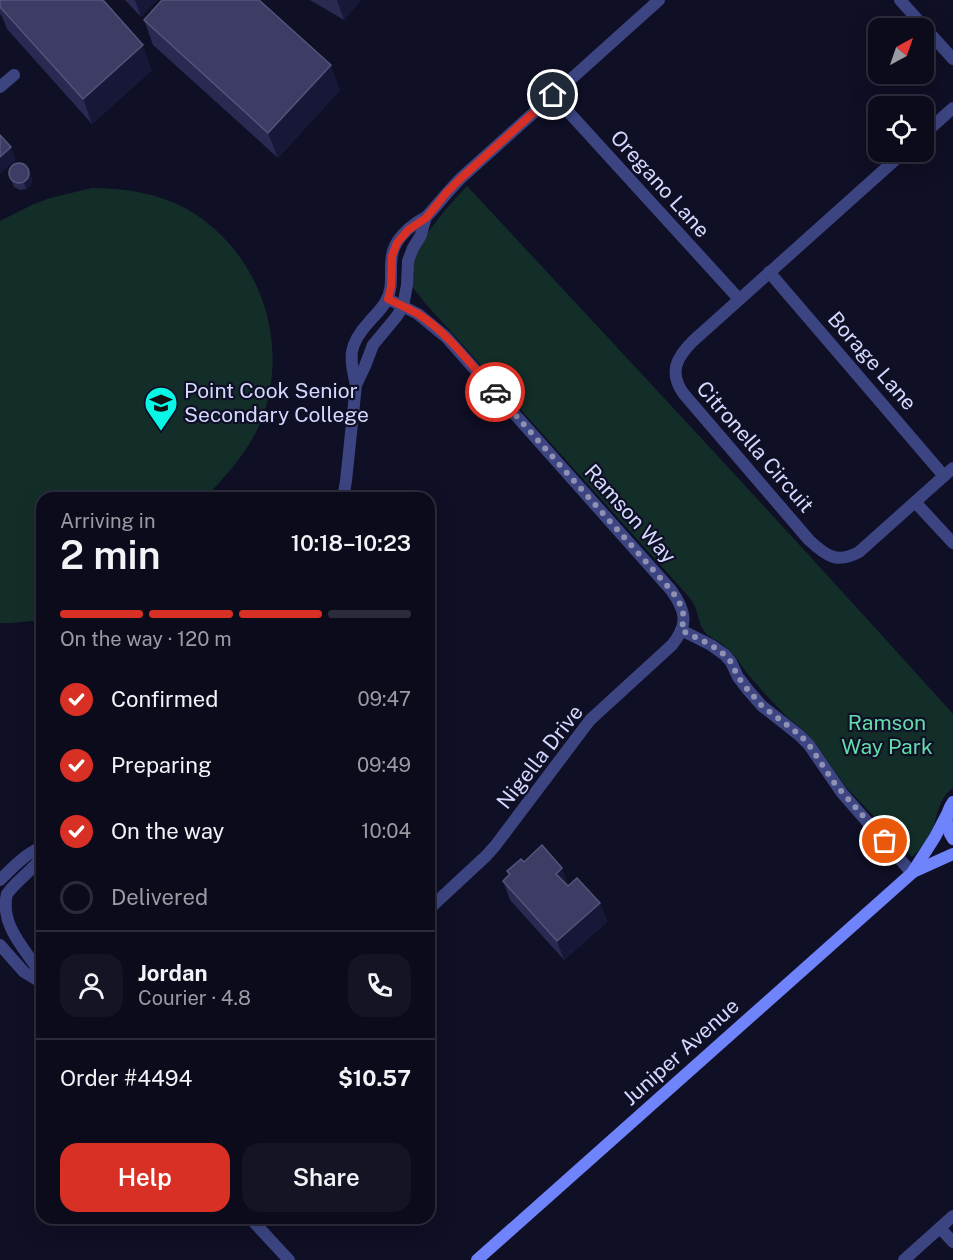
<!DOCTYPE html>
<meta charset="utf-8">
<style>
body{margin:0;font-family:"Public Sans",sans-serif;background:#141425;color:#f1f3f6;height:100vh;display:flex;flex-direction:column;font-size:22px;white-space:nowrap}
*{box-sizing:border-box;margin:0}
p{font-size:20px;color:#9a9ba3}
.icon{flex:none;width:33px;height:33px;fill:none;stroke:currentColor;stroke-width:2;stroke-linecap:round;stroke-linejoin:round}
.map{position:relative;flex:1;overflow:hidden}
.side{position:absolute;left:36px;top:492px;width:399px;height:732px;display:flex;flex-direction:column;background:#0b0b1c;border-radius:18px;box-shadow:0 6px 24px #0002,0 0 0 2px #2b2b3b}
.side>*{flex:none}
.needle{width:39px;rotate:40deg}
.buttons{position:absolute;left:868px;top:18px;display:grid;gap:12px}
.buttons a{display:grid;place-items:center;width:66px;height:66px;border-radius:12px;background:#0b0b1c;box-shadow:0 6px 24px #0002,0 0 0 2px #2b2b3b;font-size:30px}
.pin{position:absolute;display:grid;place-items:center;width:51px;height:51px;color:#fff;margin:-26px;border:3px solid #fff;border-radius:50%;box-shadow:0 2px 6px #0007}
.courier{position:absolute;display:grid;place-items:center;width:60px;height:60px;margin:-30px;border:4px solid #d93025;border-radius:50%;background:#fff;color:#222;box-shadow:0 2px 8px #0007}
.summary em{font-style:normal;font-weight:600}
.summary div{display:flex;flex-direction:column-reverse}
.summary{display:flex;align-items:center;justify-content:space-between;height:102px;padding:0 24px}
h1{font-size:39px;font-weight:600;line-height:45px}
.bar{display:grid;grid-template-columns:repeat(4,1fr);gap:9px 6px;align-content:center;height:72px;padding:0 24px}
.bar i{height:8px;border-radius:4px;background:#2b2b3b}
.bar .selected{background:#d93025}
.bar p{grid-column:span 4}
.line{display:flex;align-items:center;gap:15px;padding:0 24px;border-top:2px solid #2b2b3b}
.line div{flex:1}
.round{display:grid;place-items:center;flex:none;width:63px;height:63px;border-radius:18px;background:#141425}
ol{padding:0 24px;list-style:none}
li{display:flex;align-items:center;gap:18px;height:66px}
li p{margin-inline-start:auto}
li .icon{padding:6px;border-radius:50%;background:#d93025;color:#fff;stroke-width:4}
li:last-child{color:#9a9ba3}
li i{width:33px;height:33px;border:3px solid #2b2b3b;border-radius:50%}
.primary-button{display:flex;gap:12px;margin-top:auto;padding:12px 24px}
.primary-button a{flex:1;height:69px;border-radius:18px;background:#d93025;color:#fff;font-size:24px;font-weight:600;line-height:69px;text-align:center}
.primary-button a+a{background:#141425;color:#f1f3f6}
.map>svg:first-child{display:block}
.green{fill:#132e29}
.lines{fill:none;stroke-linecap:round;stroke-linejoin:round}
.lane{stroke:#3c4582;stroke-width:12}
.street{stroke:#3c4582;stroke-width:12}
.secondary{stroke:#6f83fb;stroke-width:12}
.wall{fill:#2a2952}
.shaded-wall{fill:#171738}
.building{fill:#3c3c64;stroke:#54547c;stroke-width:1.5}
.done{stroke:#8f91b2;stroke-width:6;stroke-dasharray:0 10.8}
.route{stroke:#d93025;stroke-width:8}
.labels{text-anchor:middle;stroke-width:4.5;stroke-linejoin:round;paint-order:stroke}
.street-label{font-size:21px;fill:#d4d7fe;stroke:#0f0f25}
.poi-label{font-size:21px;fill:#d4d7fe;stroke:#0f0f25;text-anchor:start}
.park-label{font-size:21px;fill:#62dca9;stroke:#0f0f25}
</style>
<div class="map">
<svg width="953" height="1260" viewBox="0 0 953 1260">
<rect width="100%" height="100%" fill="#0f0f25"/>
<g class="green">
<path d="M467 186C630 361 793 536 953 714V788C937 799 938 819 930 834 926 843 919 850 912 857L846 787 816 744 802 729 785 715 765 694 746 672 735 656 721 643 707 635 701 626 695 606 689 597 425 303C420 296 411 287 409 279 408 274 409 266 411 261 423 235 447 207 467 186Z"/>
<path d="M92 188C124 188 156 193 185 208 259 249 292 342 261 421 249 451 227 475 205 498H42V620L12 623H0V221L34 204 50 198Z"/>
</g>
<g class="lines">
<g class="lane">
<polyline points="0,87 14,75"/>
<polyline points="681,630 711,645 725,655 731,662 738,677 748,690 762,706 799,735 809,745 842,793 912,873"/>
</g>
<g class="street">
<polyline points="900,0 953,59"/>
<polyline points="553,95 739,299"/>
<polyline points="924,134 953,108"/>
<path d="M904 152 693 341C676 358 669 372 683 393L809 540C826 556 837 564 859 552L953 468"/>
<polyline points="769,272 944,476"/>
<path d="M388 299 418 314 446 337 671 590C686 611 689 624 672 645L590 720 495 846 486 856 429 909"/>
<path d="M356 385C349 357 348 345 369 322 375 315 382 309 386 301 395 285 388 267 393 251 396 240 407 229 416 223 420 220 424 219 428 215 439 203 449 190 461 178L659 0"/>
<polyline points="343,498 346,481 356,385 365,366 373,345 397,316 403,306 407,285 408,261 413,248 421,235 426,217"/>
<polyline points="915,502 953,543"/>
<path d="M42 857C32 871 17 880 7 894 0 922 21 945 35 965 38 970 40 977 42 982"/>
<path d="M0 880C12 868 26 853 42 847"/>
<polyline points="0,945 24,972 42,983"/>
<polyline points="250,1218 289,1260"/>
<polyline points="940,1228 953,1242"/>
<polyline points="904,1260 953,1216"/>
</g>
<g class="secondary">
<path d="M953 802C944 815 945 827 953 839"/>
<polyline points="913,872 953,854"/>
<polyline points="477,1260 912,873 935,837 947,814"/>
</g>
</g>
<g class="wall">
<polygon points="0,0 104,1 152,70 92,124 7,29 1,14 0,16"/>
<polygon points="125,0 157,0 141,17"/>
<polygon points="310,0 361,0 344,20"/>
<polygon points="144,20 340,90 278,158 153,45"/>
<polygon points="9,174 32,178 31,185 26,189 20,190 14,187"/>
<polygon points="524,862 569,885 600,903 607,922 564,960 510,900 503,881 509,876 507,871"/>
</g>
<g class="shaded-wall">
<polygon points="135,0 157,0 141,17"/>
<polygon points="337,0 361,0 344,20"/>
<polygon points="143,45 152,70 92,124 83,99"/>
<polygon points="331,65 340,90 278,158 268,133"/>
<polygon points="11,147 16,160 0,174 0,157"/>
<polygon points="29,171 32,178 31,185 26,189 24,182"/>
<polygon points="562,868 569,887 563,893 556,874"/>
<polygon points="600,903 607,922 564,960 557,941"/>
</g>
<g class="building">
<polygon points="2,0 103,0 143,45 83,99 0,7 0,1"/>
<polygon points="162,0 259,0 331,65 268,133 144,20"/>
<polygon points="0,135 11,147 0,157"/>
<circle cx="19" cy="173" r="10"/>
<polygon points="542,845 562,868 556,874 568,886 577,878 600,903 557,941 503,881 510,874 507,871 521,859 524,862"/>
</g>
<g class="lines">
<path class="done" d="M495 392 671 590C681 604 687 613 681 630L711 645 725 655 731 662 738 677 748 690 762 706 800 735 809 745 835 784 885 841"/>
<path class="route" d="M495 392C473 367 446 331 418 314 408 308 398 304 388 299L391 287 392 256 397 243 408 230 426 218 447 192 461 178 553 95"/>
</g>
<defs>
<g id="school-pin" transform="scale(1.725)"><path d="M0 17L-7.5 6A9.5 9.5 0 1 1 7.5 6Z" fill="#08f6e6" stroke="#0f0f25"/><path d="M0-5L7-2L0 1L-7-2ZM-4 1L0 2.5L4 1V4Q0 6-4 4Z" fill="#111"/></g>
</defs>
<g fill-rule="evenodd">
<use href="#school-pin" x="161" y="403"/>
</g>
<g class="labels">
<g class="street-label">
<text transform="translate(660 184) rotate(48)" y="7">Oregano Lane</text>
<text transform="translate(872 361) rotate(49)" y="7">Borage Lane</text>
<text transform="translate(755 447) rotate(49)" y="7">Citronella Circuit</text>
<text transform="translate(630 514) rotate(48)" y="7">Ramson Way</text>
<text transform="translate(540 757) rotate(-52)" y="7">Nigella Drive</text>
<text transform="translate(681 1052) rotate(-42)" y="7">Juniper Avenue</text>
</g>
<g class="poi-label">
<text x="184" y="398">Point Cook Senior<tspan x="184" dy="24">Secondary College</tspan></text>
</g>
<g class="park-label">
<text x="887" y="730">Ramson<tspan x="887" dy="24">Way Park</tspan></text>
</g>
</g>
</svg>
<div class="buttons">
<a><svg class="needle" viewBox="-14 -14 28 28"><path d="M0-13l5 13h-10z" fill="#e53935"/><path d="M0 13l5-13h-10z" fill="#9a9ba3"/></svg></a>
<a><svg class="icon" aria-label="locate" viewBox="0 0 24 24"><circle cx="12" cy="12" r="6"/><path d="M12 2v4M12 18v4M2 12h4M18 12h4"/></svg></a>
</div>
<div class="pin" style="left:885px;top:841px;background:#ea580c"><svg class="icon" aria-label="bag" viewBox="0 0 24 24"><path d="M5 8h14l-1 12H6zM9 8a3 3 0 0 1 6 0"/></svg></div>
<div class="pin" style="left:553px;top:95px;background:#1f2937"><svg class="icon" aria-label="home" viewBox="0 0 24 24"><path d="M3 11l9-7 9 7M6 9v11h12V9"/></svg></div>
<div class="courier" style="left:495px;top:392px"><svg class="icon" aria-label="car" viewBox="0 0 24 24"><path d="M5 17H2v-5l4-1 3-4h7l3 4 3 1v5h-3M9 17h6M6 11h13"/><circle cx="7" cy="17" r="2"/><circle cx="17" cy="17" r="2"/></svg></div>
<section class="side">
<div class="summary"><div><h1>2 min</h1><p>Arriving in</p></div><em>10:18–10:23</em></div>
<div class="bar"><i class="selected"></i><i class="selected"></i><i class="selected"></i><i></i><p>On the way · 120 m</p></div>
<ol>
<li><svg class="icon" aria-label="check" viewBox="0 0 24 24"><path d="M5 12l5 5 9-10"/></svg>Confirmed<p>09:47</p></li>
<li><svg class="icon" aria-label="check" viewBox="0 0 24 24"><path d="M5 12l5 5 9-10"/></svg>Preparing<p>09:49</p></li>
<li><svg class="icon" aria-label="check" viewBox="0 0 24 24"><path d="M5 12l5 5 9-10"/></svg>On the way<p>10:04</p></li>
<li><i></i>Delivered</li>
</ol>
<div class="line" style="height:108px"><a class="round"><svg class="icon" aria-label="person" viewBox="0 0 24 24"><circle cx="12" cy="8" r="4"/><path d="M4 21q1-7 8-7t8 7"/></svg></a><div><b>Jordan</b><p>Courier · 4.8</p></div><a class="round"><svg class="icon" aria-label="phone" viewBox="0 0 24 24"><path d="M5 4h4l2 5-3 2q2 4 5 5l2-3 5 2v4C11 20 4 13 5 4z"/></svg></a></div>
<div class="line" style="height:78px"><div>Order #4494</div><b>$10.57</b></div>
<div class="primary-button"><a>Help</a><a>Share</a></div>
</section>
</div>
